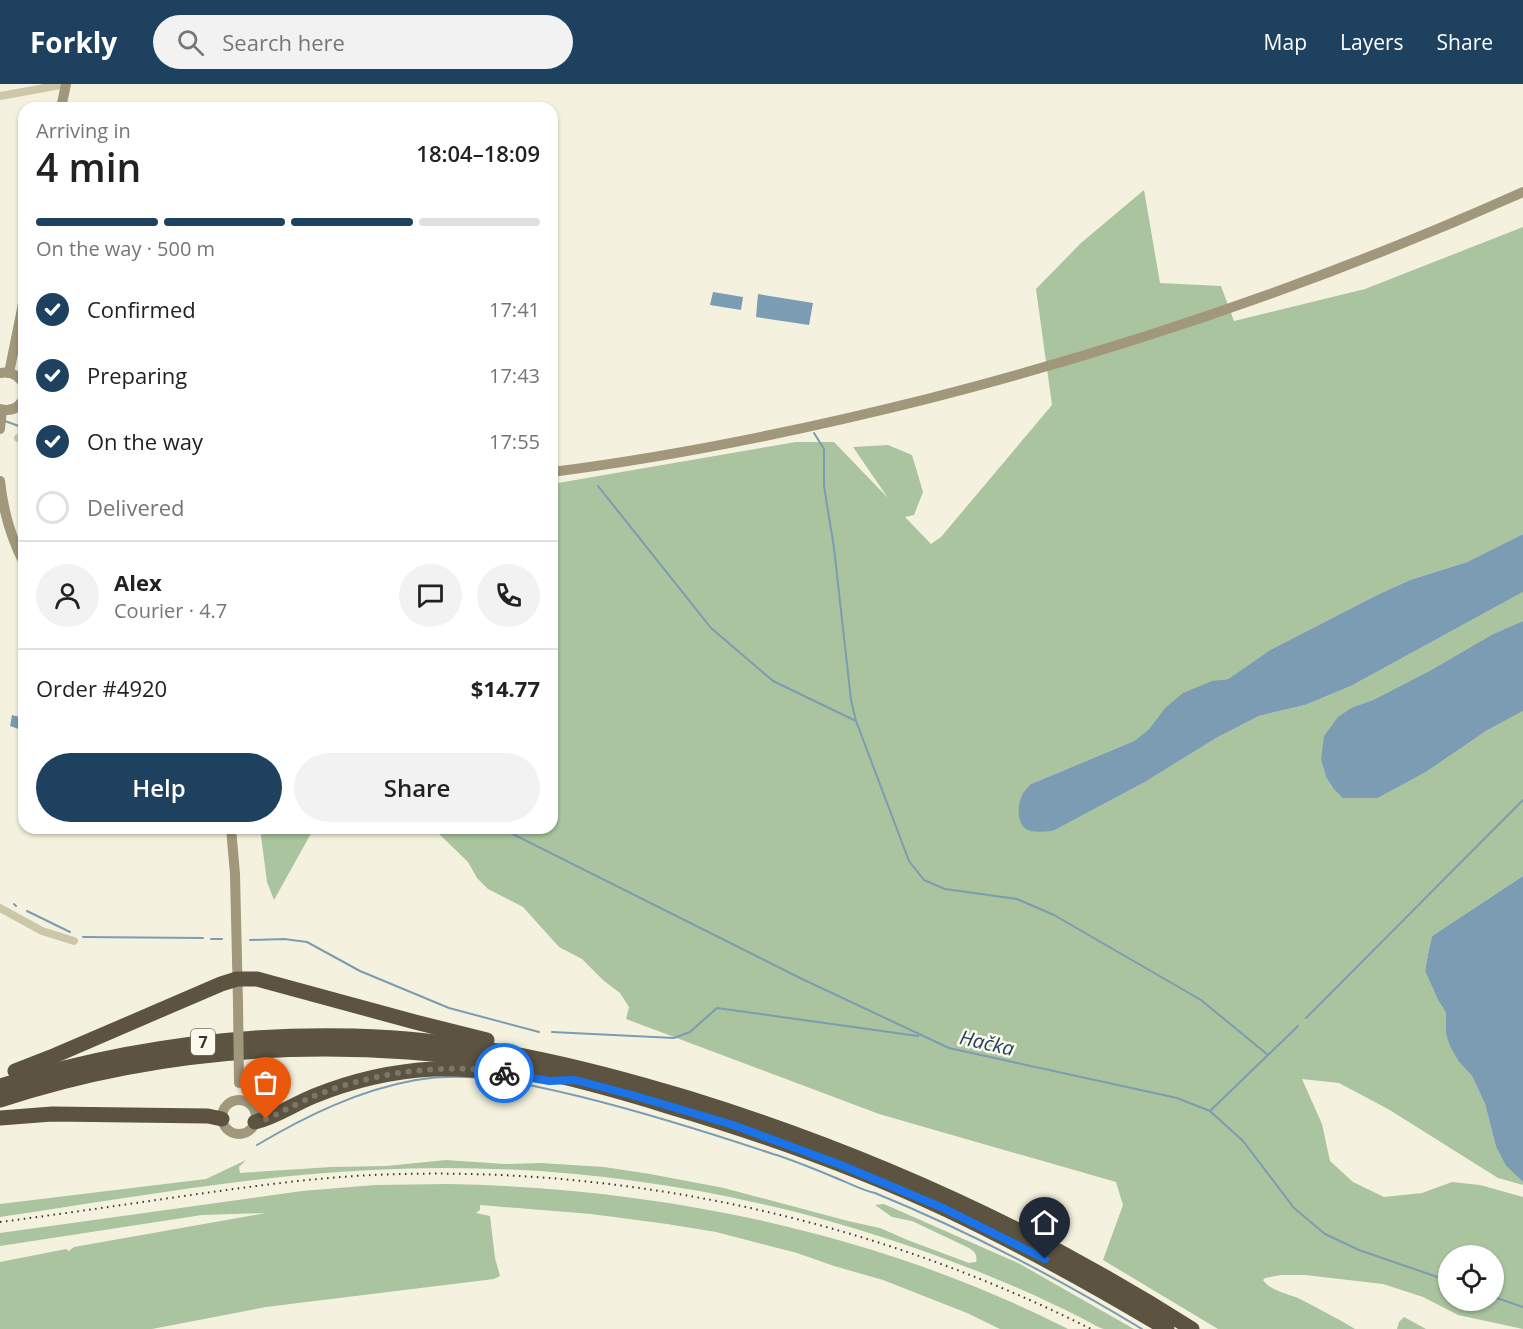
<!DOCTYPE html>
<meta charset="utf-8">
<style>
body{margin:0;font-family:"Open Sans",sans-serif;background:#f2f2f2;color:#222;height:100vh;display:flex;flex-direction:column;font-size:22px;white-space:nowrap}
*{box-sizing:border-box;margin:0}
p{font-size:20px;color:#767676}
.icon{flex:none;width:33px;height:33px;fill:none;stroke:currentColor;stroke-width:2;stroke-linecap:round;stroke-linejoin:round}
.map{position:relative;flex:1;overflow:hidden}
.panel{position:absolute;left:18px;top:18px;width:540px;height:732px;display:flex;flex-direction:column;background:#fff;border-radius:18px;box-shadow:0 2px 4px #0004}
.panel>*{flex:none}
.fabs{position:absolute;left:1438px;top:1161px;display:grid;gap:12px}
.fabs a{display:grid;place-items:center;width:66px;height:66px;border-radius:50%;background:#fff;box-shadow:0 2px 4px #0004;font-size:30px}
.pin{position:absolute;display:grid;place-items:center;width:51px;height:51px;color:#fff;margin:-62px -26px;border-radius:50% 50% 50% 0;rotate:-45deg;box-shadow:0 0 6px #0007}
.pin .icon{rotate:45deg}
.courier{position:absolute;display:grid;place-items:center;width:60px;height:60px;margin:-30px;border:4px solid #1a73e8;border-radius:50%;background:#fff;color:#222;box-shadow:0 2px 8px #0007}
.overview em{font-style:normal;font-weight:600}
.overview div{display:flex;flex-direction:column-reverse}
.overview{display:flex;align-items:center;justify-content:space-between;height:102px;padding:0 18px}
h1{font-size:39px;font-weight:600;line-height:45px}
.bar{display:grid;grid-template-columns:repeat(4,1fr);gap:9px 6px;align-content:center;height:72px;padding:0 18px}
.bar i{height:8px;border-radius:4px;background:#e0e0e0}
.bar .active{background:#1d415e}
.bar p{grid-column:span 4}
.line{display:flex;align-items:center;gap:15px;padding:0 18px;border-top:2px solid #e0e0e0}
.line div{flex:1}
.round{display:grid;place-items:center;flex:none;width:63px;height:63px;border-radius:32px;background:#f2f2f2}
ol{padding:0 18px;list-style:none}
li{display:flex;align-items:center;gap:18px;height:66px}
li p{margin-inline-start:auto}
li .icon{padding:6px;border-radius:50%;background:#1d415e;color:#fff;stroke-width:4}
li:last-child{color:#767676}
li i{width:33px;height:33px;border:3px solid #e0e0e0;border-radius:50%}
.cta{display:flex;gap:12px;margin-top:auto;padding:12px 18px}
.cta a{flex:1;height:69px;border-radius:36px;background:#1d415e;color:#fff;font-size:24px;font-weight:600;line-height:69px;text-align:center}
.cta a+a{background:#f2f2f2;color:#222}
header{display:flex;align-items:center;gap:36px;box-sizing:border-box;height:84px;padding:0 30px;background:#1d415e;color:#fff}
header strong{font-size:28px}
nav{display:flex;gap:33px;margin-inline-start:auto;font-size:21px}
.search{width:420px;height:54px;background:#f2f2f2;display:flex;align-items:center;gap:15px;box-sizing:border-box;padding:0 21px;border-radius:33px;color:#767676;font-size:22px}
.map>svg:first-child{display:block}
.green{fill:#a9c49e;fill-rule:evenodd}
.water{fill:#7c9cb3}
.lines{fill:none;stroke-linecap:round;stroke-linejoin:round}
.stream{stroke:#7c9cb3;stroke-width:2}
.street{stroke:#cdc7aa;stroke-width:8}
.secondary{stroke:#a1977b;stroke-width:10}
.highway{stroke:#5c5341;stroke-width:15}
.rail{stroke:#3a352a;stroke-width:2;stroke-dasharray:1.5 4.5;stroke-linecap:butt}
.secondary-bridge{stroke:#a1977b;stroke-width:10}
.done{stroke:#7b7769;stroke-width:6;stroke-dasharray:0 10.8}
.route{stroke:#1a73e8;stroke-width:8}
.labels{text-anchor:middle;stroke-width:5;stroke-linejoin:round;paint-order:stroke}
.shield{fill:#fbfaec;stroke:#747064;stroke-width:1.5}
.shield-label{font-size:16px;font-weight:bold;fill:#3a352a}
.water-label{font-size:20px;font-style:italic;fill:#1d415e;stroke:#fbfaec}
</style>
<header>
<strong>Forkly</strong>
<div class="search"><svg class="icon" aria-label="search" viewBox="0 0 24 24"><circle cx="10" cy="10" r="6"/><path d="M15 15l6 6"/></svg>Search here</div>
<nav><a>Map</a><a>Layers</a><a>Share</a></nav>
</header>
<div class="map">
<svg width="1523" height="1245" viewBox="0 0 1523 1245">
<rect width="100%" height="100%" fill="#f4f2df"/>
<g class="green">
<path d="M1144 106 1160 199 1221 202 1234 237 1365 205 1523 143V450L1467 478 1410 496 1377 511 1270 566 1228 595 1220 596 1164 625 1149 645 1134 657 1031 700 1055 746 1145 698 1218 653 1259 632 1305 621 1351 602 1523 508V537L1493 550 1431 586 1373 616 1353 623 1321 676 1326 693 1333 704 1378 714 1426 688 1486 647 1523 627V792L1432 852 1428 870 1425 887 1438 916 1446 929V950L1459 978 1472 992 1485 1020 1496 1063 1506 1082 1523 1098V1101L1498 1094 1388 1025 1339 999 1302 995 1322 1040 1330 1077 1353 1098 1384 1113 1422 1109 1452 1098 1480 1101 1523 1113V1245L1458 1231 1423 1213 1383 1200 1305 1191H1281L1265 1194 1263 1196C1270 1207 1289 1210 1300 1215 1319 1225 1337 1234 1355 1245H1218L1103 1176 1123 1121 1116 1098 879 1030 626 935 629 923 620 909 604 897 582 875 559 863 523 823 488 805 477 794 468 778 438 749 430 744H552V400L796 358H834L888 414 853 363 888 361 912 371 923 408 914 431 905 433 931 460 941 453 1052 321 1036 205 1081 159ZM1449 1172H1494V1216H1449Z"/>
<polygon points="260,744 314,744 274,816 267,798"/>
<path d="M246 1076 239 1083 240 1089 331 1083 386 1082 446 1076 505 1080 541 1079 604 1083 650 1090 724 1104 848 1137 880 1144 910 1157 969 1179 976 1178C978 1171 974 1167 969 1164L912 1137 892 1133 875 1121 884 1120 1020 1180 1134 1245C1124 1245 1113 1245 1104 1245 1099 1244 1093 1240 1089 1238 1078 1232 1068 1227 1057 1222 1031 1209 1004 1198 977 1187 915 1163 852 1142 788 1126 652 1093 511 1078 371 1086 246 1092 123 1115 0 1133V1120L206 1095Z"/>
<path d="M448 1100C661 1104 877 1148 1068 1245H1000L967 1229 883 1196 834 1182 797 1169 716 1148 667 1140 591 1130 480 1121V1126L476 1129 490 1132 495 1174 500 1192 494 1195 266 1223 152 1245H0V1178L66 1165 69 1167 74 1163 266 1129 202 1131 0 1162V1149L302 1107 375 1101Z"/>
<polygon points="1404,1233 1426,1245 1397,1245 1399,1238"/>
</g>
<g class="water">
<polygon points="713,208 743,213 741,226 710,221"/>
<polygon points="758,210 813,219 809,241 756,233"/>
<path d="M1523 450V508L1351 602 1305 621 1259 632 1218 653 1145 698 1055 746C1049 748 1031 749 1026 745 1015 737 1018 717 1024 708 1026 705 1028 703 1031 700L1134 657 1149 645 1164 625 1183 609 1212 597 1228 595 1270 566 1377 511 1410 496 1467 478Z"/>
<polygon points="1523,537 1523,627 1486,647 1426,688 1378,714 1343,714 1333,704 1326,693 1321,676 1324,652 1338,633 1353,623 1373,616 1431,586 1493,550"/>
<polygon points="12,631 24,634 24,647 10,642"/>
<polygon points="1523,792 1523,1098 1506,1082 1496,1063 1485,1020 1472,992 1459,978 1450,962 1446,950 1446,929 1438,916 1425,887 1428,870 1432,852"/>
</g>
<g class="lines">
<g class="stream">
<polyline points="5,337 24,344"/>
<polyline points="814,349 824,365 824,402 834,464 851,616 856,637"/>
<polyline points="598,402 711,544 773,597 856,637 909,777 924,796 945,805 1017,815 1054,831 1201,916 1268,971 1210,1027"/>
<polyline points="501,744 800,894 949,964 1177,1014 1210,1027 1243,1057 1294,1124 1325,1150 1359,1166 1449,1197"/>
<polyline points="14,820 16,822"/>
<polyline points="27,827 70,848"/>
<polyline points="83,853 203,854"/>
<polyline points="211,855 222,855"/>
<polyline points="250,856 284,855 307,858 360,887 449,924 539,948"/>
<polyline points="1306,934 1523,716"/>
<polyline points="552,948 674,954 690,948 717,924 918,952"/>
<polyline points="1268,971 1298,942"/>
<path d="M257 1061C306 1032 359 1006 416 996 470 986 529 1000 582 1013 646 1029 710 1049 773 1070 796 1077 819 1087 841 1096 853 1101 862 1106 875 1109 968 1147 1056 1193 1142 1245"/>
<polyline points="1494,1213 1523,1223"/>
</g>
<g class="street">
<polyline points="0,12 66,0"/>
<polyline points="18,354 24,356"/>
<polyline points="0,824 42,847 74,857"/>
</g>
<g class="secondary">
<polyline points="61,24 66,0"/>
<path d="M0 289C10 287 19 291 24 301"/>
<polyline points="9,289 24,215"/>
<path d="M0 325C11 328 19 324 24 314"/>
<polyline points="0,345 2,326"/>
<path d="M552 388C678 372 803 346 927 315 1131 263 1331 194 1523 108"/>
<path d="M0 397C3 426 11 454 24 479"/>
<polyline points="231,744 235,790 238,919"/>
<circle cx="239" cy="1033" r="17"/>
</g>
<g class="highway">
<polyline points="15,987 56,971 221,900 237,895 257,895 415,938 487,956"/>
<path d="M0 1002C115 966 234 949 354 952 468 955 580 981 688 1014 866 1069 1035 1145 1192 1245"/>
<path d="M0 1016C132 973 270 958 408 968 496 974 583 996 667 1022 762 1050 855 1083 945 1125 1021 1161 1095 1202 1167 1245"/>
<polyline points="0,1034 52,1030 208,1032 222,1035"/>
<path d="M255 1038C276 1033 294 1020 314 1012 351 997 394 987 434 985 452 984 471 986 489 987"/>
</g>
<path class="rail" d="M0 1138C61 1130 122 1121 184 1112 247 1103 310 1094 373 1091 621 1080 870 1134 1091 1245"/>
<polyline class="secondary-bridge" points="238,919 239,999"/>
</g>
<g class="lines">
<path class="done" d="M266 1035C282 1028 297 1020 312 1013 369 989 443 978 504 989"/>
<polyline class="route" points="504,989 549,997 575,996 632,1011 733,1041 841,1081 943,1124 1045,1175"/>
</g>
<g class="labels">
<rect class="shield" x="191" y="945" width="24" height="26" rx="4.5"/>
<g class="shield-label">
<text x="203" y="964">7</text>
</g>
<g class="water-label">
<text transform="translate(987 959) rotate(13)" y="7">Hačka</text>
</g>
</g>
</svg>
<div class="fabs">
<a><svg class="icon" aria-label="locate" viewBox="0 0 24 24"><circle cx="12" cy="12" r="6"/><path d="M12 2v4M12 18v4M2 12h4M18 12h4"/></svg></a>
</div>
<div class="pin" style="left:266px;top:1035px;background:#ea580c"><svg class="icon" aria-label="bag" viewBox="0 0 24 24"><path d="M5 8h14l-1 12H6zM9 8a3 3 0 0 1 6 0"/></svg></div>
<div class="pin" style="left:1045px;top:1175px;background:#1f2937"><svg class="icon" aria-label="home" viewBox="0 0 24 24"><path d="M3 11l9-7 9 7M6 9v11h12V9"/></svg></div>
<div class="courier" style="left:504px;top:989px"><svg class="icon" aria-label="bike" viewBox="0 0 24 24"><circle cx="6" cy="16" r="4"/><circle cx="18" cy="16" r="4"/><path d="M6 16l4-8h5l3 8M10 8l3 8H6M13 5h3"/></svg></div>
<section class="panel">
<div class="overview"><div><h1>4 min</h1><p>Arriving in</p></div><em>18:04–18:09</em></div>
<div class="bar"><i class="active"></i><i class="active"></i><i class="active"></i><i></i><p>On the way · 500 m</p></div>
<ol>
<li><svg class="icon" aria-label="check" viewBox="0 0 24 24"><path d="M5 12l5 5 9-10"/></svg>Confirmed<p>17:41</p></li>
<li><svg class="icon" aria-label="check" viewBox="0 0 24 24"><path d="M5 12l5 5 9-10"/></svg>Preparing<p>17:43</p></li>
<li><svg class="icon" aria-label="check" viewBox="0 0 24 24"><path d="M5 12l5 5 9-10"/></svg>On the way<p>17:55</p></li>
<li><i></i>Delivered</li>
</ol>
<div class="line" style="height:108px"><a class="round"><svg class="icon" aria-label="person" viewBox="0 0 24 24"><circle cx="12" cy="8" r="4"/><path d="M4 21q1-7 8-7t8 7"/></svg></a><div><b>Alex</b><p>Courier · 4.7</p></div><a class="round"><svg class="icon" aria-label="chat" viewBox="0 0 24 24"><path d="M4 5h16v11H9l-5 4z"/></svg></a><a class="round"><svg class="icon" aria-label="phone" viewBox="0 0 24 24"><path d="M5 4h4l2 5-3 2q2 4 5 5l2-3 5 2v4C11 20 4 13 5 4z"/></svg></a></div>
<div class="line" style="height:78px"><div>Order #4920</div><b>$14.77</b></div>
<div class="cta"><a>Help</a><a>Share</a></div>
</section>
</div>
